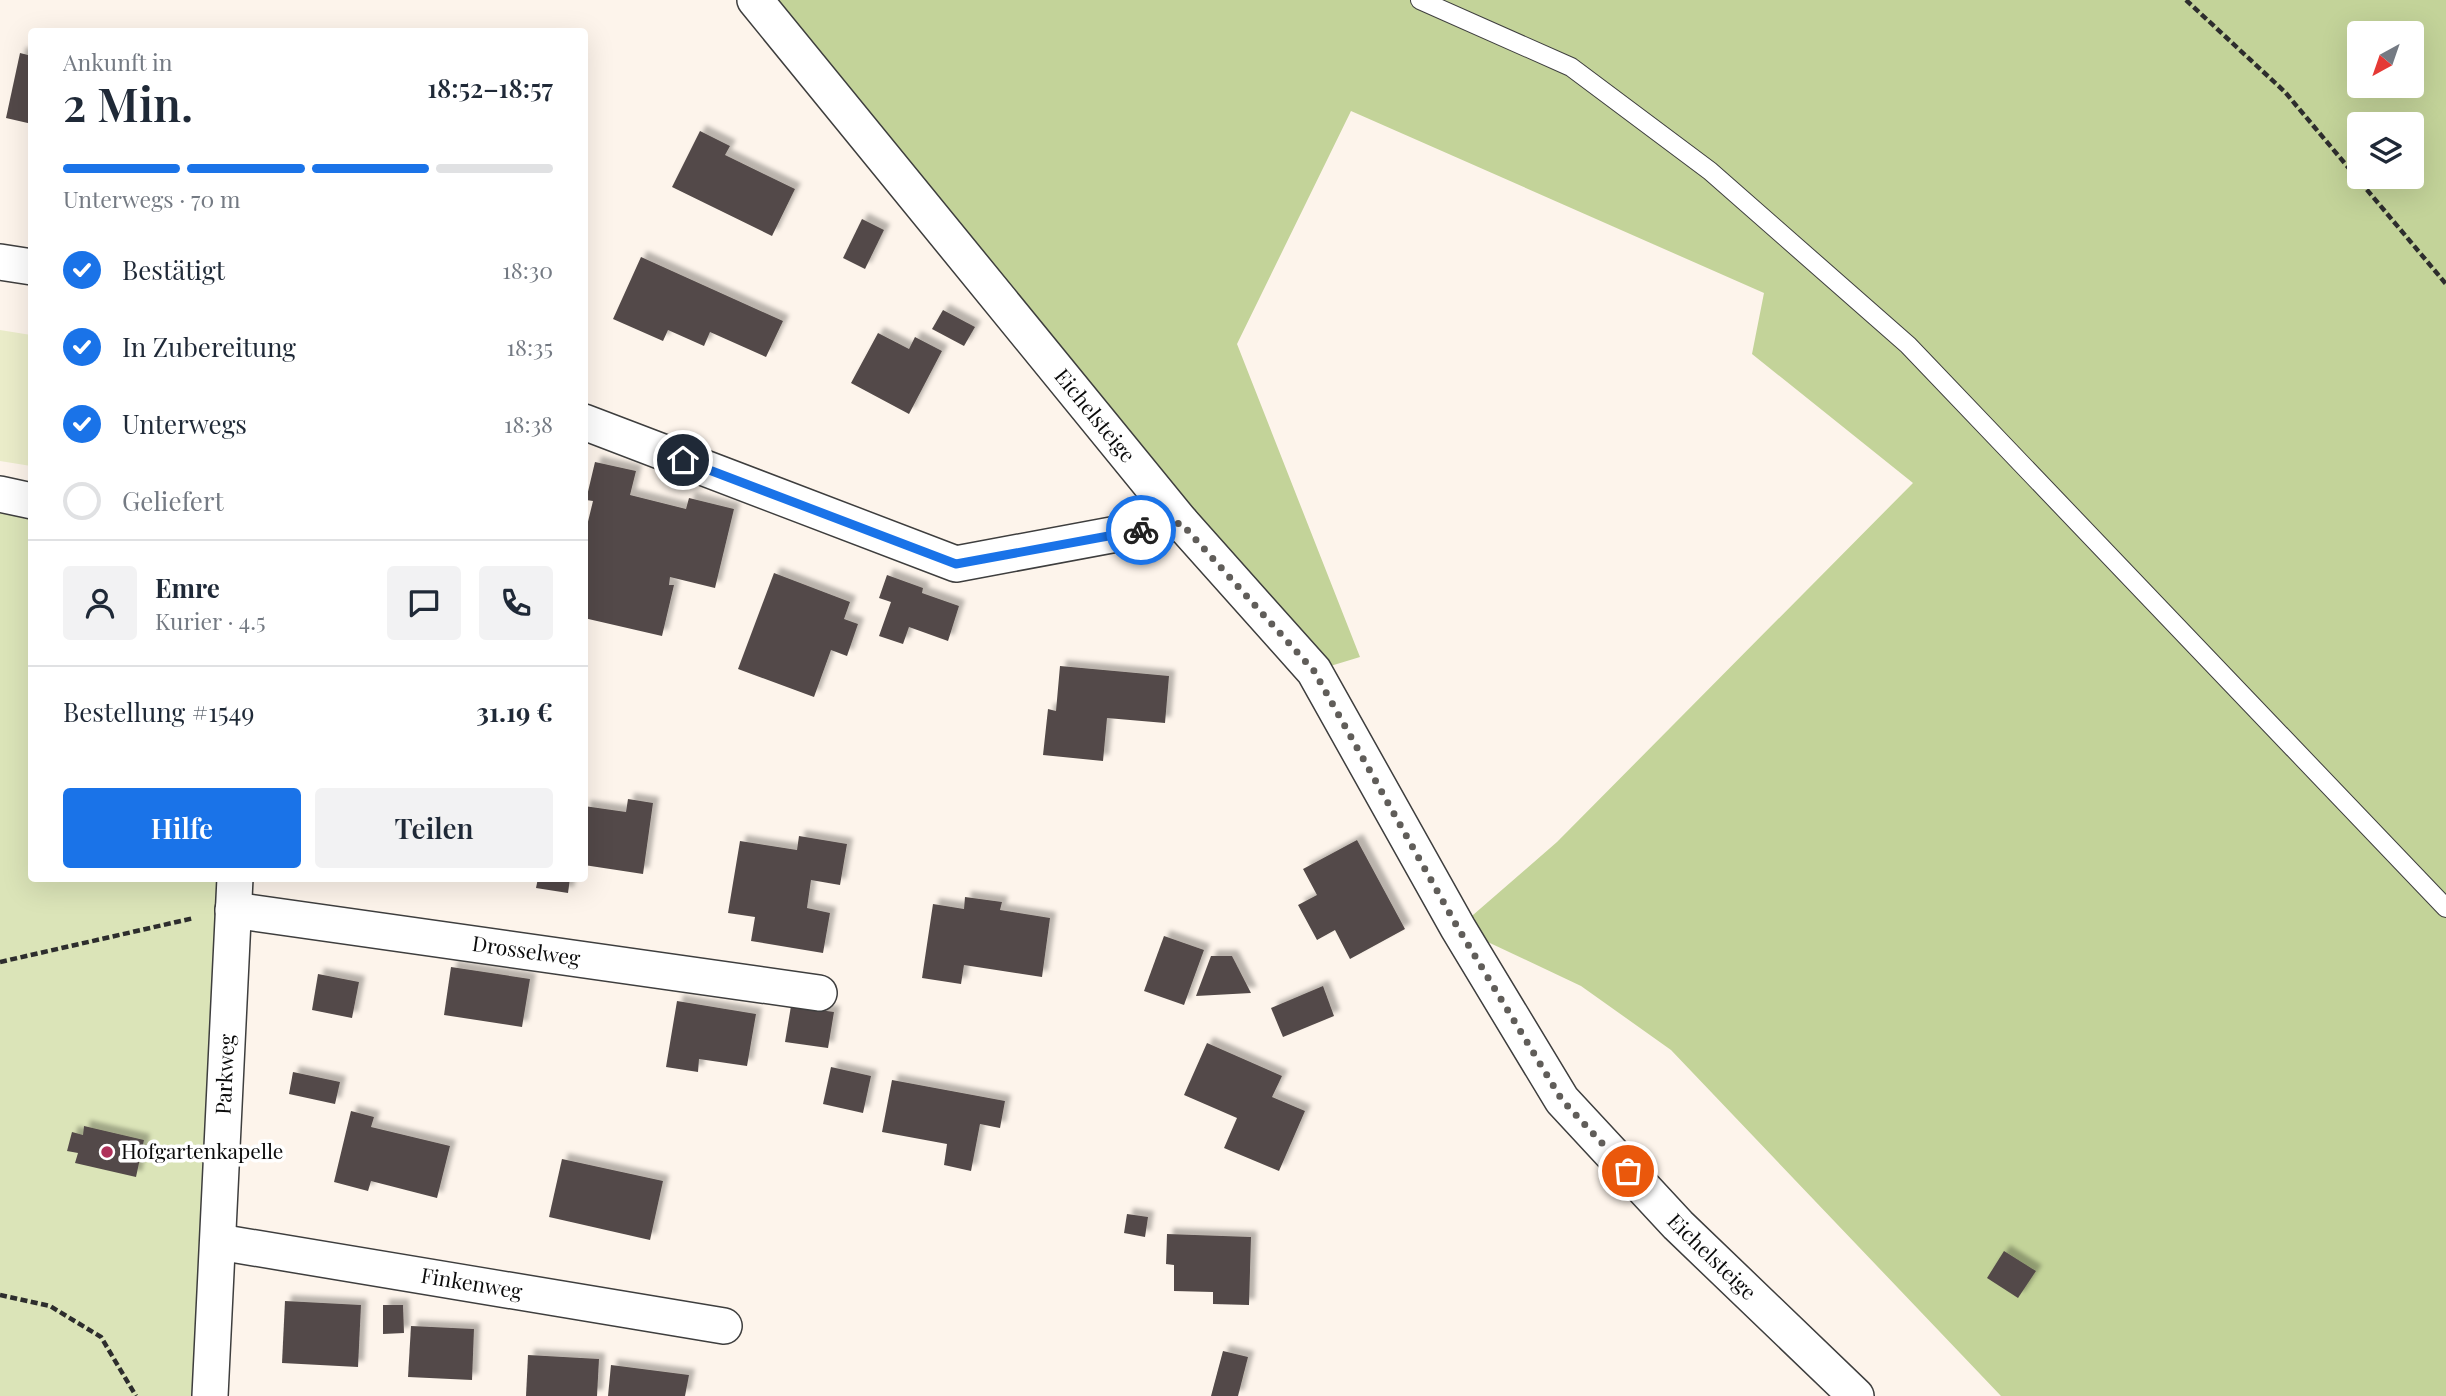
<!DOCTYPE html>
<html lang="de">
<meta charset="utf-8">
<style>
body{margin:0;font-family:"Playfair Display",serif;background:#f2f2f3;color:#1f2937;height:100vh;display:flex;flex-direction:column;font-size:26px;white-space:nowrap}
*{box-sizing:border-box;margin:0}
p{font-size:23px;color:#747a83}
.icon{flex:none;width:38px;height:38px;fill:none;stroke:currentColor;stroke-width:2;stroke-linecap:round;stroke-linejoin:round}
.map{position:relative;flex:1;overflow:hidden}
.panel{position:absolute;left:28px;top:28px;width:560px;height:854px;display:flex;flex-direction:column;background:#fff;border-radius:7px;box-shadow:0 7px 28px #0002}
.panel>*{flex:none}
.needle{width:46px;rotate:220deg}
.tools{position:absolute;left:2347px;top:21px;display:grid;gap:14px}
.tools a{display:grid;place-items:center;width:77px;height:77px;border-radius:7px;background:#fff;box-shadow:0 7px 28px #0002;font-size:35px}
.pin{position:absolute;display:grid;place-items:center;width:60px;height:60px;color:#fff;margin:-30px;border:4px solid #fff;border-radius:50%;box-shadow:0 2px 7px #0007}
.courier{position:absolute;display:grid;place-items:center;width:70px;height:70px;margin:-35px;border:5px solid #1a73e8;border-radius:50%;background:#fff;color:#222;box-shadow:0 2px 9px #0007}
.head em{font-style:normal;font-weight:600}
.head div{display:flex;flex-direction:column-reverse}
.head{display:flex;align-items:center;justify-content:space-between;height:119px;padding:0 35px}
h1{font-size:46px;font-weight:600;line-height:52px}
.bar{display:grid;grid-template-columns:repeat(4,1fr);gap:10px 7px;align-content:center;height:84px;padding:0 35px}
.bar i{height:9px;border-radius:5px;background:#e0e1e3}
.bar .active{background:#1a73e8}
.bar p{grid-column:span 4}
.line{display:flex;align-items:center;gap:18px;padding:0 35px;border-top:2px solid #e0e1e3}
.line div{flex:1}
.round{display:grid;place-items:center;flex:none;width:74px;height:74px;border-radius:7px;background:#f2f2f3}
ol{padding:0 35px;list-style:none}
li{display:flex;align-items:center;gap:21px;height:77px}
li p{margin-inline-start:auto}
li .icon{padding:7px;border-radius:50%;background:#1a73e8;color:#fff;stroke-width:4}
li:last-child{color:#747a83}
li i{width:38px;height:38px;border:4px solid #e0e1e3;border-radius:50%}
.primary-button{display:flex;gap:14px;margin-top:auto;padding:14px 35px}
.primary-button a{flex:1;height:80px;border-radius:7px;background:#1a73e8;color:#fff;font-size:28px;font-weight:600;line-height:80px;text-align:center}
.primary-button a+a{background:#f2f2f3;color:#1f2937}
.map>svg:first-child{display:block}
.green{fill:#dbe4b8}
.forest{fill:#c3d399;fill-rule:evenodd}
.pitch{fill:#eaecc9}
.building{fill:#534a48;filter:url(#shadow)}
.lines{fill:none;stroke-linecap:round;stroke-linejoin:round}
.lane-casing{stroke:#3e3e3e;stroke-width:20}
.street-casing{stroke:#3e3e3e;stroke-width:38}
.path{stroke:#2d2d2d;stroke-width:4.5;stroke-dasharray:7 3.5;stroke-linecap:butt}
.lane{stroke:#fff;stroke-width:18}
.street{stroke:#fff;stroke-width:35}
.done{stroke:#605d59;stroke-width:7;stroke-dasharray:0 12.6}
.route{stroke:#1a73e8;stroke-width:9}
.poi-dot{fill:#ae3059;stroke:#fff;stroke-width:2.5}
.labels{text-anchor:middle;stroke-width:7;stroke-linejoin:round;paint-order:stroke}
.street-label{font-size:21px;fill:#0b0b0b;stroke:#fff}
.poi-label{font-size:21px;fill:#0b0b0b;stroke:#fff;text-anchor:start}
</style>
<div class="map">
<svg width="2446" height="1396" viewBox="0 0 2446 1396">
<defs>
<filter id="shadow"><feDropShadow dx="6" dy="-6" stdDeviation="2" flood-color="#0004"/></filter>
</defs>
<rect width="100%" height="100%" fill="#fdf4eb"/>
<polygon class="green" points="0,494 31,501 32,878 235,879 210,1396 0,1396"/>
<path class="forest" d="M758 0H2446V1396H2001L1671 1050 1581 986 1458 928 1557 842 1913 483 1752 354 1764 293 1351 111 1237 344 1360 657 1314 671ZM2359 33H2412V86H2359ZM2359 124H2412V177H2359Z"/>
<polygon class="pitch" points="0,330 31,335 31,466 0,461"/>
<g class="building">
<polygon points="20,53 32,56 32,124 6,118"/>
<polygon points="700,131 730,146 725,155 795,189 772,236 672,187"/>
<polygon points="862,219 884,230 865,269 843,258"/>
<polygon points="641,257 783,321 766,357 710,332 704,346 668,330 663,341 613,319"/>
<polygon points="943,310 975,327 964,346 932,329"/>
<polygon points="878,333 909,349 915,337 942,351 909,414 851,383"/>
<polygon points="595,462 636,471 630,495 686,509 689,498 734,509 715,588 670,577 669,585 674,585 662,636 584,618 584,538 593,501 586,500"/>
<polygon points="774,573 850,602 844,619 858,624 847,656 831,650 814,697 738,669"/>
<polygon points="887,575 923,588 922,593 959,606 948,641 909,627 903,644 879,636 891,602 879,598"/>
<polygon points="1060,666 1169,676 1165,723 1107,718 1103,761 1043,755 1048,709 1056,711"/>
<polygon points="628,799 653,803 643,874 584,865 584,806 626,812"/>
<polygon points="799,836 847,844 840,885 811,880 807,908 830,913 823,953 751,941 755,917 728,913 740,841 797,850"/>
<polygon points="1357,840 1405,929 1350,959 1335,930 1317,940 1298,905 1317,895 1303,869"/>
<polygon points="538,878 570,878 568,893 536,888"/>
<polygon points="965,897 1002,902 1000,910 1050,918 1042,977 964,965 961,984 922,978 933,904 964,909"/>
<polygon points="1164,936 1204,950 1184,1005 1144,991"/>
<polygon points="1211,956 1232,956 1251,993 1196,996"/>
<polygon points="451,967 530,979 522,1027 444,1015"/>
<polygon points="318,974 359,982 352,1018 312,1010"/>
<polygon points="1323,986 1334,1016 1283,1037 1271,1008"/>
<polygon points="677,1001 756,1014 747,1066 699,1059 698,1072 666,1067"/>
<polygon points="791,1006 834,1012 828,1048 785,1042"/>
<polygon points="1207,1043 1282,1076 1272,1097 1305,1111 1279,1171 1224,1148 1237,1118 1184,1095"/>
<polygon points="831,1067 871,1076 863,1113 823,1104"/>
<polygon points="293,1072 340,1082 335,1104 289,1094"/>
<polygon points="892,1080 1005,1101 1000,1128 980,1124 971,1171 944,1165 947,1144 882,1132"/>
<polygon points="351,1111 374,1117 371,1127 450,1146 437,1198 371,1181 368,1191 334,1182"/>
<polygon points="84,1126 144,1140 136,1177 75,1163 78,1153 67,1151 72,1132 83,1135"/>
<polygon points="562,1159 663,1181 650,1240 549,1217"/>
<polygon points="1127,1214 1148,1217 1145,1237 1124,1233"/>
<polygon points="1167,1234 1251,1237 1249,1305 1213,1304 1213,1292 1174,1291 1174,1265 1166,1264"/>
<polygon points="2004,1251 2036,1271 2018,1298 1987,1278"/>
<polygon points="285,1301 361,1305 358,1367 282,1363"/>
<polygon points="383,1305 403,1305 404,1333 383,1334"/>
<polygon points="411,1326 474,1329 472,1380 408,1377"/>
<polygon points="1223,1351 1248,1357 1238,1396 1211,1396"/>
<polygon points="528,1355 599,1359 597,1396 526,1396"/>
<polygon points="611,1365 689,1375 685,1396 608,1396"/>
</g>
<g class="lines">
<g class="lane-casing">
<polyline id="lane" points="1420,0 1571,67 1710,171 1908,345 2446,908"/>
</g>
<g class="street-casing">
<g id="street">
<path id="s1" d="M755 0 1181 522 1314 671 1458 928 1562 1100 1678 1225 1856 1396"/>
<polyline points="0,262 32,267"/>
<polyline points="584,422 956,564 1181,522"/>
<polyline points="0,494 32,501"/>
<path id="s2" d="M233 910 819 993"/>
<path id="s3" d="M219 1242 724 1326"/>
<path id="s4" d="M210 1396 235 878"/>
</g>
</g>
<g class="path">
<polyline points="2186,0 2285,92 2446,284"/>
<polyline points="0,962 194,918"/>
<polyline points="0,1295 50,1306 101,1337 136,1396"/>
</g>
<use href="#lane" class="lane"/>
<use href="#street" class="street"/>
</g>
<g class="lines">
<polyline class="done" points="1141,530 1181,523 1314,671 1458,928 1562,1100 1628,1171"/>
<polyline class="route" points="683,460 956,564 1141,530"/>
</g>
<circle class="poi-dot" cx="107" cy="1152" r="7"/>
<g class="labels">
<g class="street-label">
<text dy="7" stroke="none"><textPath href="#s1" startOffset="537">Eichelsteige</textPath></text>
<text dy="7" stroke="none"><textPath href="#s2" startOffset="296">Drosselweg</textPath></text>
<text dy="7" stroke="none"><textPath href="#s4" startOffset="322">Parkweg</textPath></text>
<text dy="7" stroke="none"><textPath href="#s1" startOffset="1586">Eichelsteige</textPath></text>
<text dy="7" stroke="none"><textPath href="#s3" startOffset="256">Finkenweg</textPath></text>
</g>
<g class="poi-label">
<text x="121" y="1159">Hofgartenkapelle</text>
</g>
</g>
</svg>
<div class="tools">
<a><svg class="needle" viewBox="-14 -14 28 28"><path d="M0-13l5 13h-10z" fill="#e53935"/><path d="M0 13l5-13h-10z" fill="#747a83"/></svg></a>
<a><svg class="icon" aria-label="layers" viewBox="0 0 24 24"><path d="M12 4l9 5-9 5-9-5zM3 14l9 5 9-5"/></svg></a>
</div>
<div class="pin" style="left:1628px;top:1171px;background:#ea580c"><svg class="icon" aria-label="bag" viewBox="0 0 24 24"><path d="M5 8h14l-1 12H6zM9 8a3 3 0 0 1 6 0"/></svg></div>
<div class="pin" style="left:683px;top:460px;background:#1f2937"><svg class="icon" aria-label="home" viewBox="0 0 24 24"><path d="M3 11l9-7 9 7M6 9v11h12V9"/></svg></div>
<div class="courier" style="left:1141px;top:530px"><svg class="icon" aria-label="bike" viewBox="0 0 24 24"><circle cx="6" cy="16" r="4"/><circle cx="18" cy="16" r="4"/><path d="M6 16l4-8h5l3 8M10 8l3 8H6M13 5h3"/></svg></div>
<section class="panel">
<div class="head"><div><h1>2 Min.</h1><p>Ankunft in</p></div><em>18:52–18:57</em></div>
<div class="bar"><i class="active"></i><i class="active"></i><i class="active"></i><i></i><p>Unterwegs · 70 m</p></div>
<ol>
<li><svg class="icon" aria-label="check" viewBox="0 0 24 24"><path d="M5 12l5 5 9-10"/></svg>Bestätigt<p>18:30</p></li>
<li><svg class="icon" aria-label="check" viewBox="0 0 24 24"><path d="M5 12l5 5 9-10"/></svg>In Zubereitung<p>18:35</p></li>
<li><svg class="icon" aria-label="check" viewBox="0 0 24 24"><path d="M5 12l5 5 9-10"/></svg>Unterwegs<p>18:38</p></li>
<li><i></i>Geliefert</li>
</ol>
<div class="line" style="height:126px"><a class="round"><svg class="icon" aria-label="person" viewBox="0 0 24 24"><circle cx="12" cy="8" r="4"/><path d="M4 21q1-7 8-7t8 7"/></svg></a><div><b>Emre</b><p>Kurier · 4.5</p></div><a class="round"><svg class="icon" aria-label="chat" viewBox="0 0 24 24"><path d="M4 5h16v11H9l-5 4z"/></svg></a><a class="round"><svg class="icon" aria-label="phone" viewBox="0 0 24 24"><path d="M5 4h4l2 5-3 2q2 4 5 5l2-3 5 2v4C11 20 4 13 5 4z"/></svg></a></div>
<div class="line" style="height:91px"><div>Bestellung #1549</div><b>31.19 €</b></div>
<div class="primary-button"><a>Hilfe</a><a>Teilen</a></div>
</section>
</div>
